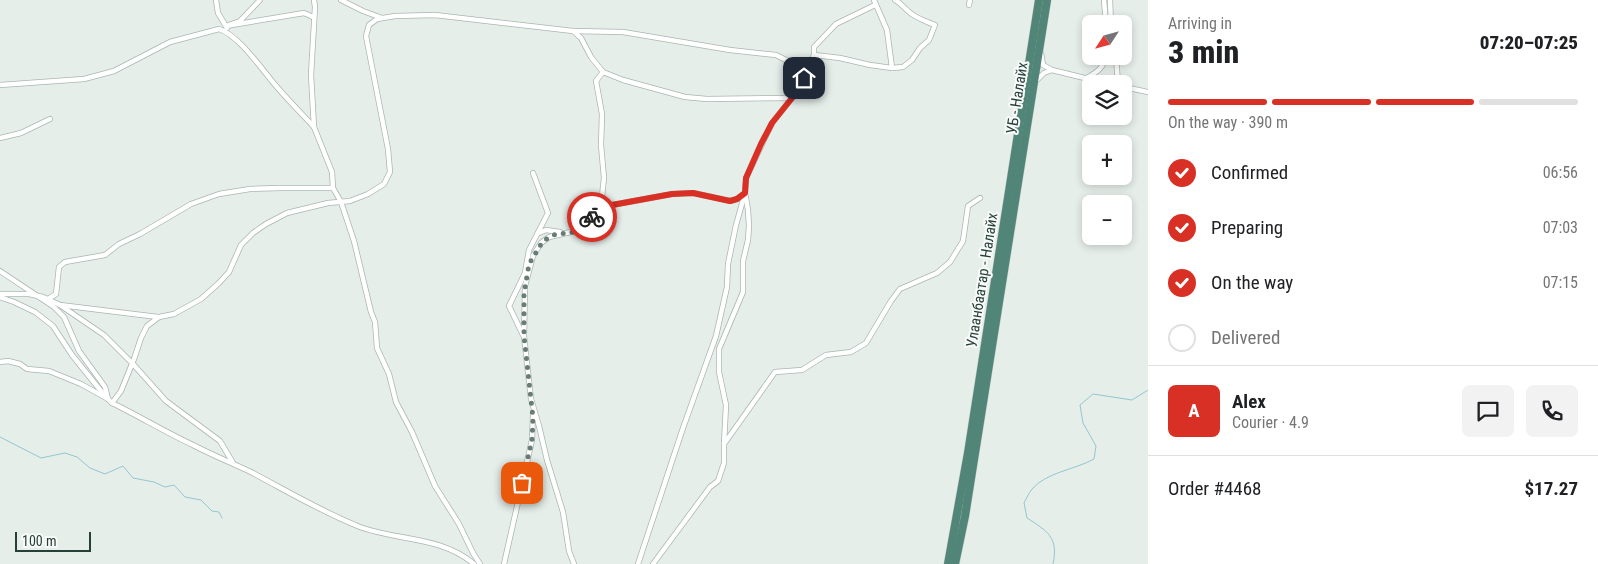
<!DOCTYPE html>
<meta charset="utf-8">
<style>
body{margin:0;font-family:"Roboto Condensed",sans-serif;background:#f2f2f2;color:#202124;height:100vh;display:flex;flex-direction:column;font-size:19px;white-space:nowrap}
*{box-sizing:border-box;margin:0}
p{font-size:16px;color:#757577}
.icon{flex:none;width:28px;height:28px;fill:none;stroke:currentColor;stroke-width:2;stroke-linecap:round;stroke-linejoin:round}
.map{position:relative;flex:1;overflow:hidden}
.side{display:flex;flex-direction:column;background:#fff;width:450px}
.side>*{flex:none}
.needle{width:32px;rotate:234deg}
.tools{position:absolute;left:1082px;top:15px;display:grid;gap:10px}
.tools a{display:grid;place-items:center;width:50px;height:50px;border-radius:8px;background:#fff;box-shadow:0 2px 8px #0003;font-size:25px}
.scale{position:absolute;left:15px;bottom:12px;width:76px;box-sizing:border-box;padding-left:5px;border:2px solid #263f38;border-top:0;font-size:14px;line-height:18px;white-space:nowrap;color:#263f38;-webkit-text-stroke:4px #f7faf8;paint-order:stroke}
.pin{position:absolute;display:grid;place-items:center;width:42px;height:42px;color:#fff;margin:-21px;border-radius:10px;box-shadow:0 2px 8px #0006}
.courier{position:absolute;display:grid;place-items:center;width:50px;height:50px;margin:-25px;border:4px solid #d93025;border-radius:50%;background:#fff;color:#222;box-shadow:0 1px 6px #0007}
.headline em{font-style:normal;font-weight:800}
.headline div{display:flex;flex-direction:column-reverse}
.headline{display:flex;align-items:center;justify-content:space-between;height:85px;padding:0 20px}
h1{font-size:32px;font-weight:800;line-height:38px}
.bar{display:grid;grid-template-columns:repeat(4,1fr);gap:8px 5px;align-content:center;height:60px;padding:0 20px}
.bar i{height:6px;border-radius:4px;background:#e0e0e0}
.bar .selected{background:#d93025}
.bar p{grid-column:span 4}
.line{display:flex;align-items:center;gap:12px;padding:0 20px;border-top:1px solid #e0e0e0}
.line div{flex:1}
.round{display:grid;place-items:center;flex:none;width:52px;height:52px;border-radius:8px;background:#f2f2f2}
ol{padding:0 20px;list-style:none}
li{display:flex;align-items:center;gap:15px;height:55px}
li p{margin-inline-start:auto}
li .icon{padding:5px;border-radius:50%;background:#d93025;color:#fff;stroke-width:4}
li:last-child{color:#757577}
li i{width:28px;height:28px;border:2px solid #e0e0e0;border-radius:50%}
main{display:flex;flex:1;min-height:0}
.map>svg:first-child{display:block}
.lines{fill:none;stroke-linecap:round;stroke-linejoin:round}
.stream{stroke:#93c7ce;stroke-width:1}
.minor-casing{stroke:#a9b6b1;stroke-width:6}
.trunk-casing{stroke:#c2c9c7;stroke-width:9}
.minor{stroke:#fff;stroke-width:4.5}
.trunk{stroke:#518578;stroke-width:8}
.done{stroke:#697c76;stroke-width:5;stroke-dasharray:0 9}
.route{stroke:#d93025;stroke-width:6}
.labels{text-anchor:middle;stroke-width:4;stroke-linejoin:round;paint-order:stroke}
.street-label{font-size:15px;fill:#263f38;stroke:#f7faf8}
</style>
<main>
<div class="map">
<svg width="1148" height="564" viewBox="0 0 1148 564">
<rect width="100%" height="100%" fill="#e6eeea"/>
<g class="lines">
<g class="stream">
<polyline points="0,437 41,458 65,453 77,457 90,468 105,474 123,466 133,478 154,482 165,487 174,485 185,497 201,500 212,511 219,512 222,518"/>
<path d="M1053 564C1059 537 1047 531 1027 518L1024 503C1026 499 1029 493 1032 489 1047 472 1074 470 1094 459L1096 446 1083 423 1080 405 1093 394 1132 400 1148 390"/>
</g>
<g class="minor-casing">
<g id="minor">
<polyline points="216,0 218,13 227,28"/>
<polyline points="260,0 240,21 226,26 304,13 313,17"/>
<polyline points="314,0 315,7 311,75 314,127 332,172 333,188 341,202 354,241 371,312 375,322 377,348 389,374 396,402 412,432 435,486 459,524 473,553 480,564"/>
<polyline points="341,0 363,11 382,18"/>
<polyline points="874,0 887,30 892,68"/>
<polyline points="1104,0 1106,24"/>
<polyline points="1110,0 1111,24"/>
<polyline points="969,5 970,0"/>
<polyline points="573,31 623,32 730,50 776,55 798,66 810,64"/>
<polyline points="1041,53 1043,65 1052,70 1109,84"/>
<path d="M814 55 840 58 870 65 892 68 903 67 912 60 920 48 929 40 935 25C925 21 915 18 908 11 903 7 901 3 895 0"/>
<polyline points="1116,56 1118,84"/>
<path d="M1085 79C1095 73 1105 68 1105 56"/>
<polyline points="1037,80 1044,73 1052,70"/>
<path d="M0 85 84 79 114 71 170 42 219 29C239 35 263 71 277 87 289 101 302 114 314 127"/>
<polyline points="1124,87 1148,92"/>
<polyline points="0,138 21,133 50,119"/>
<polyline points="590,218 602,196 604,178 601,145 602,114 596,81 603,72"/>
<polyline points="539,233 546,230 560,232"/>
<polyline points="0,271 54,307 64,317 79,351 105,387 108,399"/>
<polyline points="0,294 29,294 43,297 60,305 158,317"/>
<polyline points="0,297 14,302 35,312 53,326 72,355 105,396"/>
<polyline points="48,299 56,294 59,267 65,262 105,255 119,244 140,234 191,204 219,194 250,189 281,188 333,188"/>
<polyline points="60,305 104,335 133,364 166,401 220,441 233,463"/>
<polyline points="523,335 509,306 525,273 529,250 548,213 533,173"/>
<path d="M0 362 8 361 20 364 27 369 49 371 81 384 108 399 112 403C139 416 165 432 193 445 212 455 232 463 251 472 287 491 322 512 360 527 398 541 441 536 474 564"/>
<polyline points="112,403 121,391 134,359 141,338 147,326 159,317 174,314 201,299 219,283 229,272 241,245 253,233 266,224 287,213 328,203 350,201 368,194 384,184 390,172 388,149 366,36 369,25 377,19 395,16 435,15 573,31 581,38 591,57 603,72 623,80 685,97 707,99 792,98"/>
<polyline points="504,564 532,440 533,414"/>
<polyline points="574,564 569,551 563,512 547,460 539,426 531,399 524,336 525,286 533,256 541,243 549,237 575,231 589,219 612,205 672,194 693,193 730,201 737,199 745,193 748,210 749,226 748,240 743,261 743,292 719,349 719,372 726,405 724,444"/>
<polyline points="638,564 683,428 716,336 727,287 728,264 736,225 745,193 746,178 772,123 792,98 803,78 814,55 814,47 816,45 836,24 875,5"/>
<polyline points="653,564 710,487 718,481 724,463 724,444 775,372 802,370 826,355 851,352 866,343 891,301 900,289 937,273 950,262 963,241 968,206 980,198"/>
</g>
</g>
<g class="trunk-casing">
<g id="trunk">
<polyline points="948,564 968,453 1039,0"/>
<polyline points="955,564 965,516 1047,0"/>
</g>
</g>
<use href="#minor" class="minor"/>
<use href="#trunk" class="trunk"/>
</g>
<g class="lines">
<polyline class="done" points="522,483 532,440 533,418 524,336 524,294 529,264 543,241 556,234 570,233 575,231 592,217"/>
<polyline class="route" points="592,217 612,205 672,194 693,193 730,201 737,199 745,193 746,178 761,144 772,123 792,98 804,78"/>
</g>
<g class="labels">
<g class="street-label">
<text transform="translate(1017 98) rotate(-81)" y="5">УБ - Налайх</text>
<text transform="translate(982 280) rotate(-81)" y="5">Улаанбаатар - Налайх</text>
</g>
</g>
</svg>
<div class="tools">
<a><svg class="needle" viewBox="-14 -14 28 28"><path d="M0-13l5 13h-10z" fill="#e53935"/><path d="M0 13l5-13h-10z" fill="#757577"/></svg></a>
<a><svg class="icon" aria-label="layers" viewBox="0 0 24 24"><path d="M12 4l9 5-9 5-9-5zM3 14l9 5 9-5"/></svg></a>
<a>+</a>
<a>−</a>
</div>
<div class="scale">100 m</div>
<div class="pin" style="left:522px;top:483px;background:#ea580c"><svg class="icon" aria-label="bag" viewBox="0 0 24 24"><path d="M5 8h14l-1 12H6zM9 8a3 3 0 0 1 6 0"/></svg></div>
<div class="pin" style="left:804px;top:78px;background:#1f2937"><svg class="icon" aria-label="home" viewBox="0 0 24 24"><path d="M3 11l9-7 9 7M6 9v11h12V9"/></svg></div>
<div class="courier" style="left:592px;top:217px"><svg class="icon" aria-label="bike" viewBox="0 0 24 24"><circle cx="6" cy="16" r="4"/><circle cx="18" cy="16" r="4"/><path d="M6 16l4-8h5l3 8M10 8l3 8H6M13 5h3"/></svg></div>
</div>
<section class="side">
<div class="headline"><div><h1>3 min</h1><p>Arriving in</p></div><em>07:20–07:25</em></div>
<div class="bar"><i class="selected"></i><i class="selected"></i><i class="selected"></i><i></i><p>On the way · 390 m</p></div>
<ol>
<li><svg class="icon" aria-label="check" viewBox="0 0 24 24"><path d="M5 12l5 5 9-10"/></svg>Confirmed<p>06:56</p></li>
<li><svg class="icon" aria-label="check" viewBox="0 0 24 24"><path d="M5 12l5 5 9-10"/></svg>Preparing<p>07:03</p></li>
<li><svg class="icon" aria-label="check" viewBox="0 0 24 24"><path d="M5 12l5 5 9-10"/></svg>On the way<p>07:15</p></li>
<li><i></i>Delivered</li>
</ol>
<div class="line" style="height:90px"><b class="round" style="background:#d93025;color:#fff">A</b><div><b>Alex</b><p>Courier · 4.9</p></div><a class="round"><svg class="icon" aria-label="chat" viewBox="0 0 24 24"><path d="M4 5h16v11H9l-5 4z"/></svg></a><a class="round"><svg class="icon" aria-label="phone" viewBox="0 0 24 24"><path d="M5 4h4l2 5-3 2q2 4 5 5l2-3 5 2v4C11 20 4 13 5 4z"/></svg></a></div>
<div class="line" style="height:65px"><div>Order #4468</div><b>$17.27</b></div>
</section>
</main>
